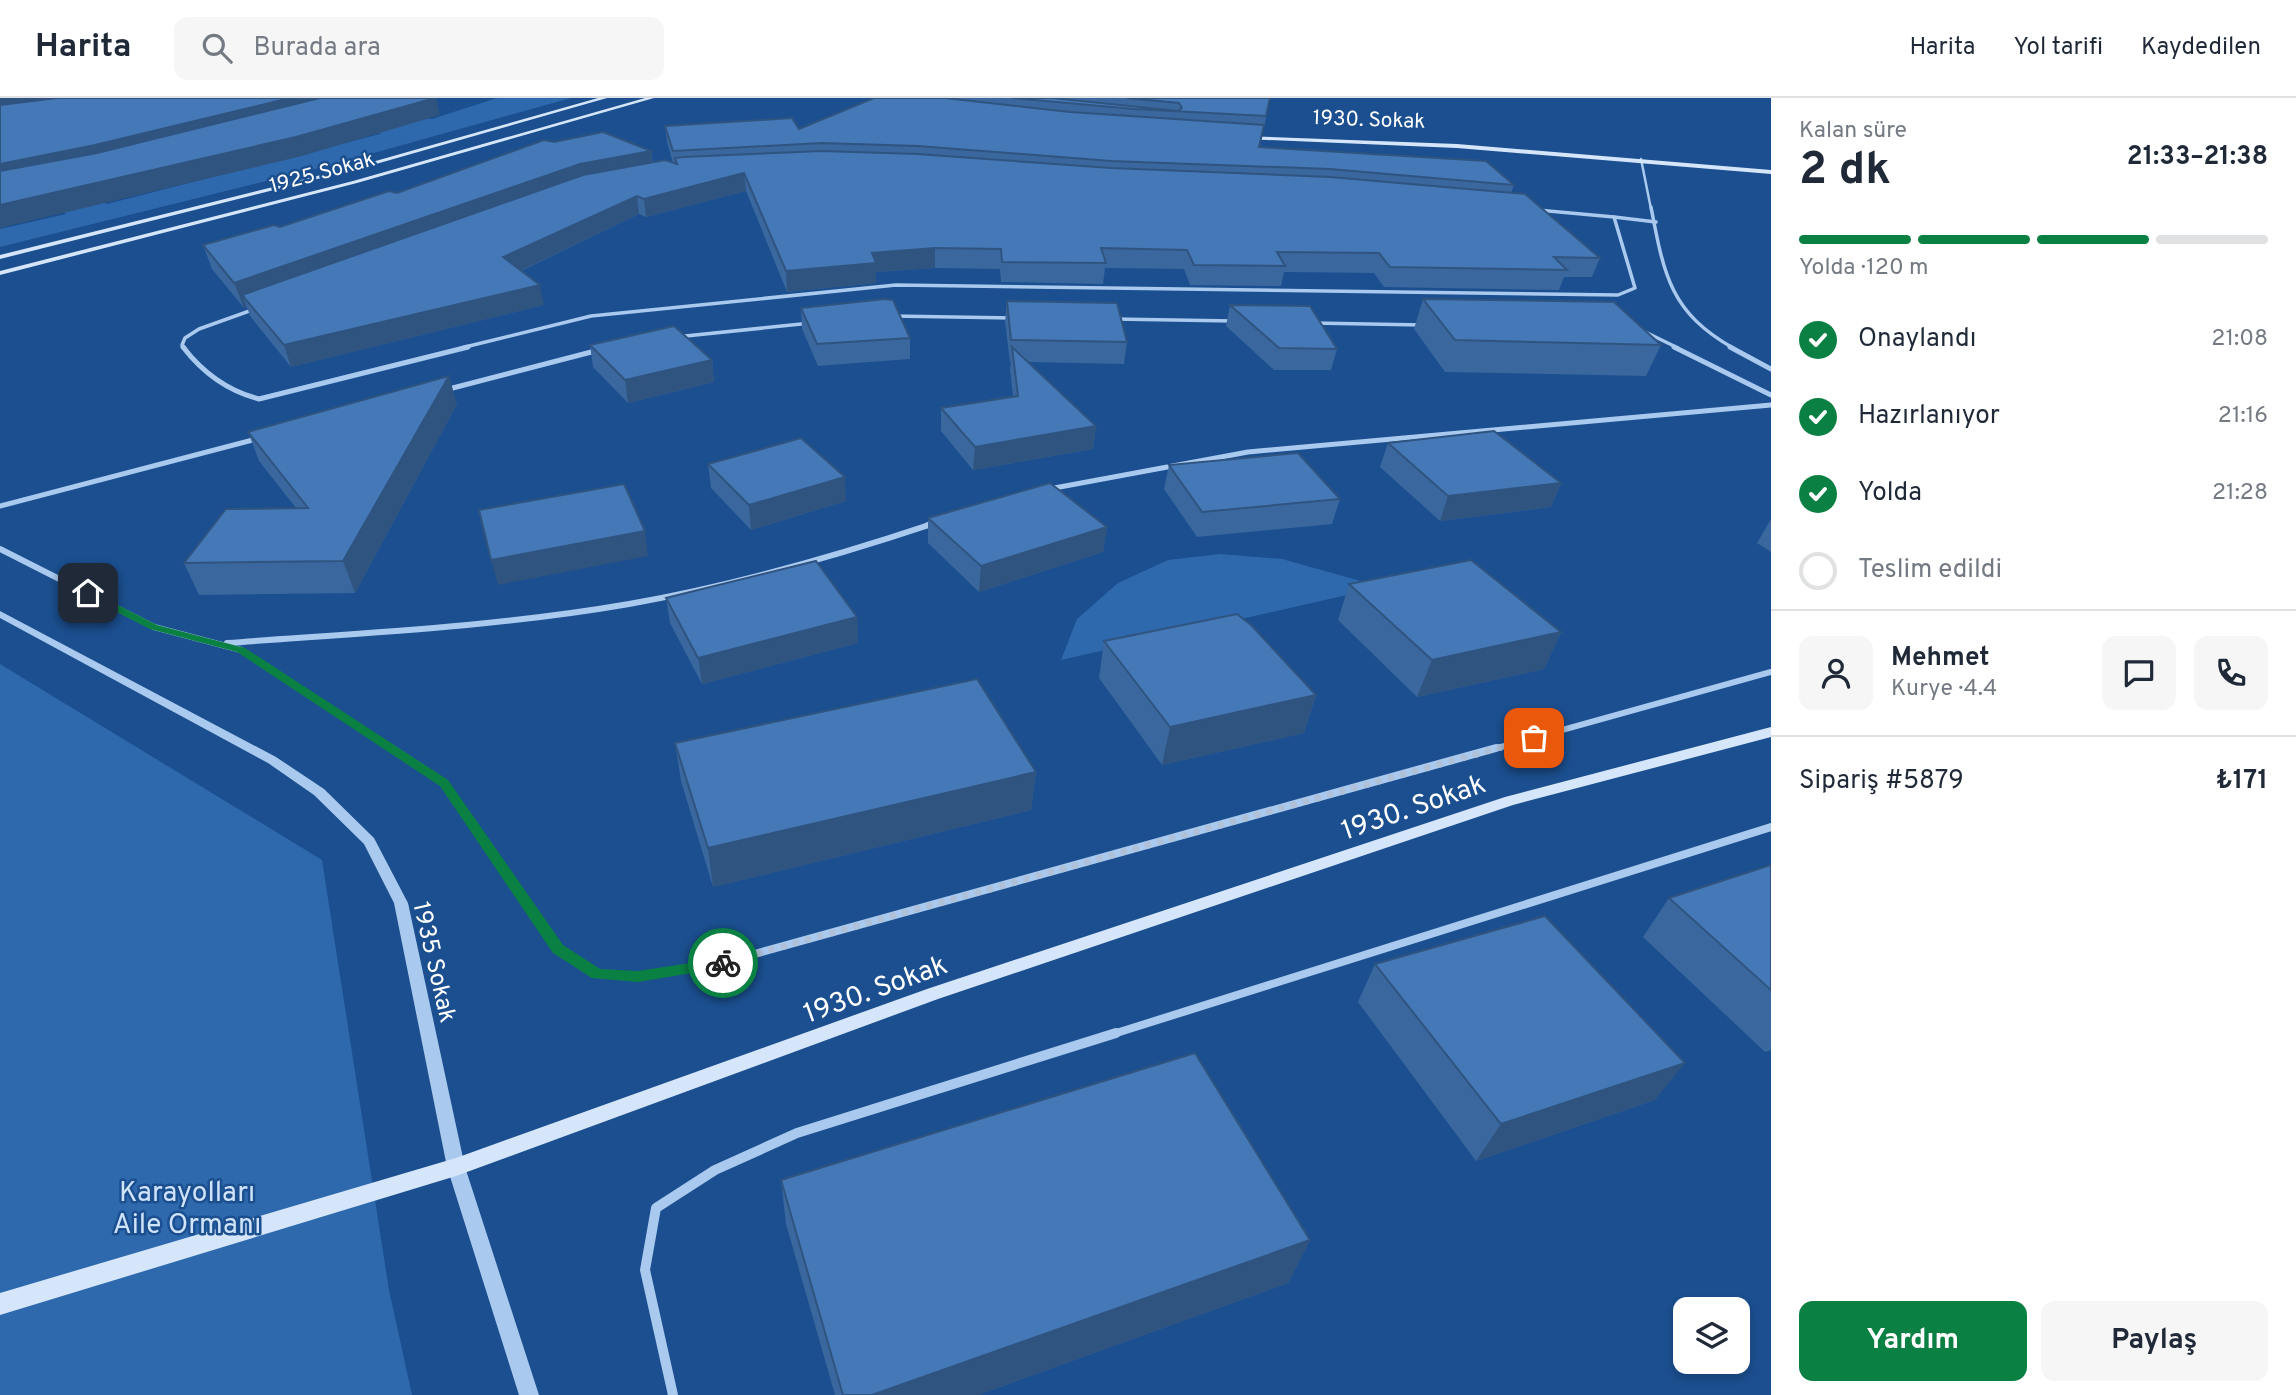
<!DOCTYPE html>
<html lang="tr">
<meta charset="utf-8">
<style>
body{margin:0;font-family:Overpass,sans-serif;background:#f6f6f7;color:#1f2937;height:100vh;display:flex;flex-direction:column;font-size:26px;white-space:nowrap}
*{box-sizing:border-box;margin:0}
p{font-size:23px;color:#747a83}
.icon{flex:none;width:38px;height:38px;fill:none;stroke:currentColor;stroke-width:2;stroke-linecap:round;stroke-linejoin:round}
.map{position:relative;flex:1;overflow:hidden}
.drawer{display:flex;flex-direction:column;background:#fff;width:525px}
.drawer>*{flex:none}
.controls{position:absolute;left:1673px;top:1199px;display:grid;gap:14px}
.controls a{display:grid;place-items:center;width:77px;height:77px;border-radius:14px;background:#fff;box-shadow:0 4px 10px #0003;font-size:35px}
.pin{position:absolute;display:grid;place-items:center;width:60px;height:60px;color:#fff;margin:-30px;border-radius:14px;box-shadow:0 4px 10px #0006}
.courier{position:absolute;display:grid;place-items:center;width:70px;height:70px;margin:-35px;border:5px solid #0b8043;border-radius:50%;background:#fff;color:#222;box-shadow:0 2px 9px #0007}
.overview em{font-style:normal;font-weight:700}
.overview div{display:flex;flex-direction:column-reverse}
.overview{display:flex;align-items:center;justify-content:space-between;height:119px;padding:0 28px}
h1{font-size:46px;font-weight:700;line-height:52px}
.bar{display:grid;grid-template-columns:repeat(4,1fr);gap:10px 7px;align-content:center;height:84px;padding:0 28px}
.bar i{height:9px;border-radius:5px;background:#e0e1e3}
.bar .active{background:#0b8043}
.bar p{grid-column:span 4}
.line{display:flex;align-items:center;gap:18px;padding:0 28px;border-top:2px solid #e0e1e3}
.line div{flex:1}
.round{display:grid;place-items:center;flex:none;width:74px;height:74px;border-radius:14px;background:#f6f6f7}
ol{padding:0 28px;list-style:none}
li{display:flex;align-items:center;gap:21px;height:77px}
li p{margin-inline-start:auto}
li .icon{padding:7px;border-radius:50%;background:#0b8043;color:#fff;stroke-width:4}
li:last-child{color:#747a83}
li i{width:38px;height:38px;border:4px solid #e0e1e3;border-radius:50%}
.primary-button{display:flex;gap:14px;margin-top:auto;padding:14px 28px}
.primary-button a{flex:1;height:80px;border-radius:14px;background:#0b8043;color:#fff;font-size:28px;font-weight:700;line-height:80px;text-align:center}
.primary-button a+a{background:#f6f6f7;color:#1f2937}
header{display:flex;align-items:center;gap:42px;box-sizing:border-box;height:98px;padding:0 35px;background:#fff;border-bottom:2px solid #e0e1e3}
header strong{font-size:33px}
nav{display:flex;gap:38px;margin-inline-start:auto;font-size:24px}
.search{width:490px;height:63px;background:#f6f6f7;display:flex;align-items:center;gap:18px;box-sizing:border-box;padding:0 24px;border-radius:14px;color:#747a83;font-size:26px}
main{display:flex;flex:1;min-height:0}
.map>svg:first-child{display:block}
.green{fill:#2e69ad}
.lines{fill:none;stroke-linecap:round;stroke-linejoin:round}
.minor-far5{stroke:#a9c9ee;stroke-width:2.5}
.minor-far4{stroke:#a9c9ee;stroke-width:3.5}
.minor-far3{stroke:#a9c9ee;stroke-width:5}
.minor-far2{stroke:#a9c9ee;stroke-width:6}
.minor-far1{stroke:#a9c9ee;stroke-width:8}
.minor{stroke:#a9c9ee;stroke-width:10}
.tertiary{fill:#a9c9ee;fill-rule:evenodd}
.secondary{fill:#d6e6fa;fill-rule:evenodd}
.wall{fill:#3a679d}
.shaded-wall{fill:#305480}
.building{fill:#4478b7;stroke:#305480;stroke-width:2}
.route{fill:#0b8043}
.done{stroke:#afc1d8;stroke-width:7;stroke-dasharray:0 12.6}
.labels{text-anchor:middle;stroke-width:5;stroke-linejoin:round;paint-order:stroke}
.far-street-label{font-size:21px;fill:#fff;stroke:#1b4f8f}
.street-label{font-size:24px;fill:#fff;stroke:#1b4f8f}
.near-street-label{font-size:28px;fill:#fff;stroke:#1b4f8f}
.near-park-label{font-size:28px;fill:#cfe3fa;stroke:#1b4f8f}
</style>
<header>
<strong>Harita</strong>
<div class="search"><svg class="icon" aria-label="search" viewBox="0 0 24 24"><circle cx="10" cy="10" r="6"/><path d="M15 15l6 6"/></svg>Burada ara</div>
<nav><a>Harita</a><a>Yol tarifi</a><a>Kaydedilen</a></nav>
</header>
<main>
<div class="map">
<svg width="1771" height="1297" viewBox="0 0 1771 1297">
<rect width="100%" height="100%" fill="#1b4f8f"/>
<g class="green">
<polygon points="497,0 571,0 331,67 0,149 0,131 66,116 38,98 73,91 107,106 380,36 384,13 432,21"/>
<polygon points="1220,456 1282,461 1382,489 1061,562 1077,521 1118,485 1168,462"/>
<polygon points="0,566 322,762 389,1192 412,1297 0,1297"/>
</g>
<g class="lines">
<g class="minor-far5">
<polyline points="1641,61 1651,111"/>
<polyline points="534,111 585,91 685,72 823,66 917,69 1109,84 1326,93 1524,111"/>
</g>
<g class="minor-far4">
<path d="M1651 109C1664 177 1670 214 1733 250"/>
<polyline points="1614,119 1656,124"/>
<polyline points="892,218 1013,220"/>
<polyline points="1113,221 1234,223"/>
<polyline points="1312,225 1423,227"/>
<polyline points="1637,230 1678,250"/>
<polyline points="676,239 811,225"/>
<polyline points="185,250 182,247 185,240 199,231 539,109"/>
<polyline points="461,250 591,218 896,187 1618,197 1635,190 1614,119 1505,109"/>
</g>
<g class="minor-far3">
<path d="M183 249C203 275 228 293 259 301L468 249"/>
<polyline points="1674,249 1771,297"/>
<polyline points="1730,249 1771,271"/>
<polyline points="445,292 599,252"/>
<polyline points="1049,391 1248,354 1771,307"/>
<polyline points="0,408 260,340"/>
<polyline points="927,427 937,424"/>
</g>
<g class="minor-far2">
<polyline points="0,451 154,529 241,552 394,652"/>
<path d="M227 545C361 535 496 529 629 506 732 488 833 459 932 426"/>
<polyline points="1490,652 1771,574"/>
</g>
<g class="minor-far1">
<polyline points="391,650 444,685 558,851 597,876 638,878 715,867 1496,650"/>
<polyline points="1110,937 1771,729"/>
</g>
<polyline class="minor" points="673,1297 645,1172 656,1110 715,1072 797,1035 1116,935"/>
<polygon class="tertiary" points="0,513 276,659 324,691 374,740 408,805 465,1069 539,1297 519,1297 447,1069 394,805 364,746 314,697 268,665 0,520"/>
<g class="secondary">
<polygon points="598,0 607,0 369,68 0,161 0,157 365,66"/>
<polygon points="645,0 654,0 357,85 0,177 0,173 353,83"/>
<polygon points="1243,38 1457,46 1771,72 1771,76 1457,50 1245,41"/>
<polygon points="1771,629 1771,639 1513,707 938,901 456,1078 0,1217 0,1195 456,1060 927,891 1505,699"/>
</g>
</g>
<g class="wall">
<polygon points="874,0 1270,0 1260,49 1514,87 1511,95 1600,160 1592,179 1564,179 1559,192 1384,189 1374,175 1284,174 1281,188 1190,187 1184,171 1105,170 1103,186 1001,184 1000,171 935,170 876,174 876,185 787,194 746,93 646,119 639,116 521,173 544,207 291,269 250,218 247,209 244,210 212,171 203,147 280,129 397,95 651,53 653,64 673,65 667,44 665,28 799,31"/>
<polygon points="1423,201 1661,247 1646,278 1445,274 1414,231"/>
<polygon points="1007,203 1127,244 1124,266 1028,264 1096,328 1093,351 973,372 941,333 941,310 1013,298 1010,271 1011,264 1010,264 1005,224"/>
<polygon points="1230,207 1337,251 1331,272 1274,272 1226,228"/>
<polygon points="801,210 910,240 910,261 818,268 802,231"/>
<polygon points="590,247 712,262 714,284 628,305 593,269"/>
<polygon points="457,306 355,495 199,497 184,465 296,410 259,363 248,334"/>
<polygon points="1388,345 1561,385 1551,409 1440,423 1380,369"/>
<polygon points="708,366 846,403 751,432 711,390"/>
<polygon points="1169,367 1340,401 1332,426 1197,439 1164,391"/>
<polygon points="928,420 1107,429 1103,454 979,494 928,445"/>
<polygon points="1771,421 1771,454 1757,445"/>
<polygon points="1349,486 1561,534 1544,571 1417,599 1338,522"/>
<polygon points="666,500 857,519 858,545 702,586 670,525"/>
<polygon points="1104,543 1316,597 1304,635 1162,667 1099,580"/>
<polygon points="675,645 1036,674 1031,712 713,789 681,683"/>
<polygon points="1771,767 1771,952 1765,954 1643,839 1669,800"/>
<polygon points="1375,866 1655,1002 1476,1063 1358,904"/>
<polygon points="781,1082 1310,1142 1288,1185 978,1297 835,1297 786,1126"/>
</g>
<g class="shaded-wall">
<polygon points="0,0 137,0 0,18"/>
<polygon points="290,0 365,0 0,87 0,66"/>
<polygon points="436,0 440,17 302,58 0,130 0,107"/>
<polygon points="651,53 654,74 242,197 247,209 244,210 234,185 580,66"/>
<polygon points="744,75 746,93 646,119 644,101"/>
<polygon points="637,98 639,116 507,179 503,159"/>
<polygon points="935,150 935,170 876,174 876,185 787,194 786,173 872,155"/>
<polygon points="540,187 544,207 291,269 284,247"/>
<polygon points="712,262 714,284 628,305 625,282"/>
<polygon points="449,278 457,306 355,495 343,463"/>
<polygon points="1096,328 1093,351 973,372 975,349"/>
<polygon points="845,379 846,403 751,432 749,407"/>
<polygon points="1561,385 1551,409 1440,423 1448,398"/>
<polygon points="1107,429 1103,454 979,494 981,468"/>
<polygon points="645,433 648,458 498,487 491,462"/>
<polygon points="857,519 858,545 702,586 698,560"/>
<polygon points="1561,534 1544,571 1417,599 1432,562"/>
<polygon points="1316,597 1304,635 1162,667 1170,629"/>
<polygon points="1036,674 1031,712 713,789 708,750"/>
<polygon points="1685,965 1655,1002 1476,1063 1501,1026"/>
<polygon points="1310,1142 1288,1185 978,1297 872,1297"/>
</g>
<g class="building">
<polygon points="57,0 290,0 95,47 0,66 0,7"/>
<polygon points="320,0 435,0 296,39 0,107 0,73 97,55"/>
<polygon points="874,0 945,0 1070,14 1264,27 1259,49 1486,63 1514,87 1330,71 1111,63 918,48 822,45 673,53 665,28 792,20 799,31"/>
<polygon points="1012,0 1052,0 1178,13 1182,10 1179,5 1127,0 1270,0 1266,18 1134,11"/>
<polygon points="603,34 651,53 580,66 234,185 203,147 274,127 280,129 389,93 397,95 544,42 554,44"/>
<polygon points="822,53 917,56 1111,70 1330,79 1525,96 1600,160 1554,159 1567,172 1390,169 1379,155 1277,154 1285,168 1194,167 1187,152 1101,150 1106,165 1002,164 1001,151 935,150 872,155 876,165 786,173 744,75 644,101 637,98 503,159 540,187 284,247 242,197 583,77 665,62 677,66 675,60 684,59"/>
<polygon points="885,201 893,202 910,240 817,246 801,210"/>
<polygon points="1423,201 1614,204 1661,247 1455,242"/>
<polygon points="1007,203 1117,205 1127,244 1011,242"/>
<polygon points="1230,207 1310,208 1337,251 1279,250"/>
<polygon points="674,228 712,262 625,282 590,247"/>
<polygon points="1012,249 1096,328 975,349 941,310 1018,298"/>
<polygon points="449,278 343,463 184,465 226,411 308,410 248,334"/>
<polygon points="1494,333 1561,385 1448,398 1388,345"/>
<polygon points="801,340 845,379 749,407 708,366"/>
<polygon points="1298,355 1340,401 1202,414 1169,367"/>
<polygon points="1050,385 1107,429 981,468 928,420"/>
<polygon points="624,386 645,433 491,462 479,412"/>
<polygon points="1471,462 1561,534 1432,562 1349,486"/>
<polygon points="816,463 857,519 698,560 666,500"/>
<polygon points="1237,516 1251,527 1316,597 1170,629 1104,543"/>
<polygon points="977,581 1036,674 708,750 675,645"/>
<polygon points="1771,767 1771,892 1669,800"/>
<polygon points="1545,818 1685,965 1501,1026 1375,866"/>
<polygon points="1195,955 1310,1142 872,1297 843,1297 781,1082"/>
</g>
<polygon class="route" points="88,492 157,527 245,550 448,682 563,847 600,871 638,873 723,860 730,865 728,869 638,884 592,880 553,855 440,688 237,554 150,531 84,497"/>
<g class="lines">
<polyline class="done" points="723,865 1534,640"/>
</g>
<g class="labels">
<g class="far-street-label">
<text transform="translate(1369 21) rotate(2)" y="7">1930. Sokak</text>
<text transform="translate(322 74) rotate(-15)" y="7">1925 Sokak</text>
</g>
<g class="street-label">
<text transform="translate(435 864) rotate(77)" y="8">1935 Sokak</text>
</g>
<g class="near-street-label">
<text transform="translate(1413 708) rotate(-19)" y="10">1930. Sokak</text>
<text transform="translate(875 890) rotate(-20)" y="10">1930. Sokak</text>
</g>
<g class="near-park-label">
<text x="187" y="1103">Karayolları<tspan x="187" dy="32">Aile Ormanı</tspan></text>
</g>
</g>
</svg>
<div class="controls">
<a><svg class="icon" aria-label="layers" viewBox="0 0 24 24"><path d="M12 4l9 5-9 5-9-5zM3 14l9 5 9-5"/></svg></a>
</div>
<div class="pin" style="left:1534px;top:640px;background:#ea580c"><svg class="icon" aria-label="bag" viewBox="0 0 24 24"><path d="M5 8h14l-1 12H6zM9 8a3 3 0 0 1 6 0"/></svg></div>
<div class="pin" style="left:88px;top:495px;background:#1f2937"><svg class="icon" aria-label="home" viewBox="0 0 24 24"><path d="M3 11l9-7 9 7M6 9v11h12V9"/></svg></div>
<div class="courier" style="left:723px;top:865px"><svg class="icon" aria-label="bike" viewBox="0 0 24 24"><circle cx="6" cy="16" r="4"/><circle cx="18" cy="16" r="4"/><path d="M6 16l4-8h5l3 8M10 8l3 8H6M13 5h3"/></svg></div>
</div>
<section class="drawer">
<div class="overview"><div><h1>2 dk</h1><p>Kalan süre</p></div><em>21:33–21:38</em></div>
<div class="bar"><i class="active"></i><i class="active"></i><i class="active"></i><i></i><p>Yolda · 120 m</p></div>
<ol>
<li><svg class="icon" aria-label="check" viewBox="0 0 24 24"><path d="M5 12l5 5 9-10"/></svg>Onaylandı<p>21:08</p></li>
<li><svg class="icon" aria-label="check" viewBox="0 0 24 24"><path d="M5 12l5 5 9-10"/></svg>Hazırlanıyor<p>21:16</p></li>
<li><svg class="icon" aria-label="check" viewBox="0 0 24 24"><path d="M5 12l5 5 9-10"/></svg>Yolda<p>21:28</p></li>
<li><i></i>Teslim edildi</li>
</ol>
<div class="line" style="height:126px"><a class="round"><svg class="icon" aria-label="person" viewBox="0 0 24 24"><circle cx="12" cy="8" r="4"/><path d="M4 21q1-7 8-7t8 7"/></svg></a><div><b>Mehmet</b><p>Kurye · 4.4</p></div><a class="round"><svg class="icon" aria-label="chat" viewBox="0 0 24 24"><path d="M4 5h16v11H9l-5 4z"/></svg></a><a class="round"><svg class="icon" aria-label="phone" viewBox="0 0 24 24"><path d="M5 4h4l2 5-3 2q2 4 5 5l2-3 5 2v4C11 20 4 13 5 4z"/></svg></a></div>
<div class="line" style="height:91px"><div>Sipariş #5879</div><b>₺171</b></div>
<div class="primary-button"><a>Yardım</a><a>Paylaş</a></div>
</section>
</main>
